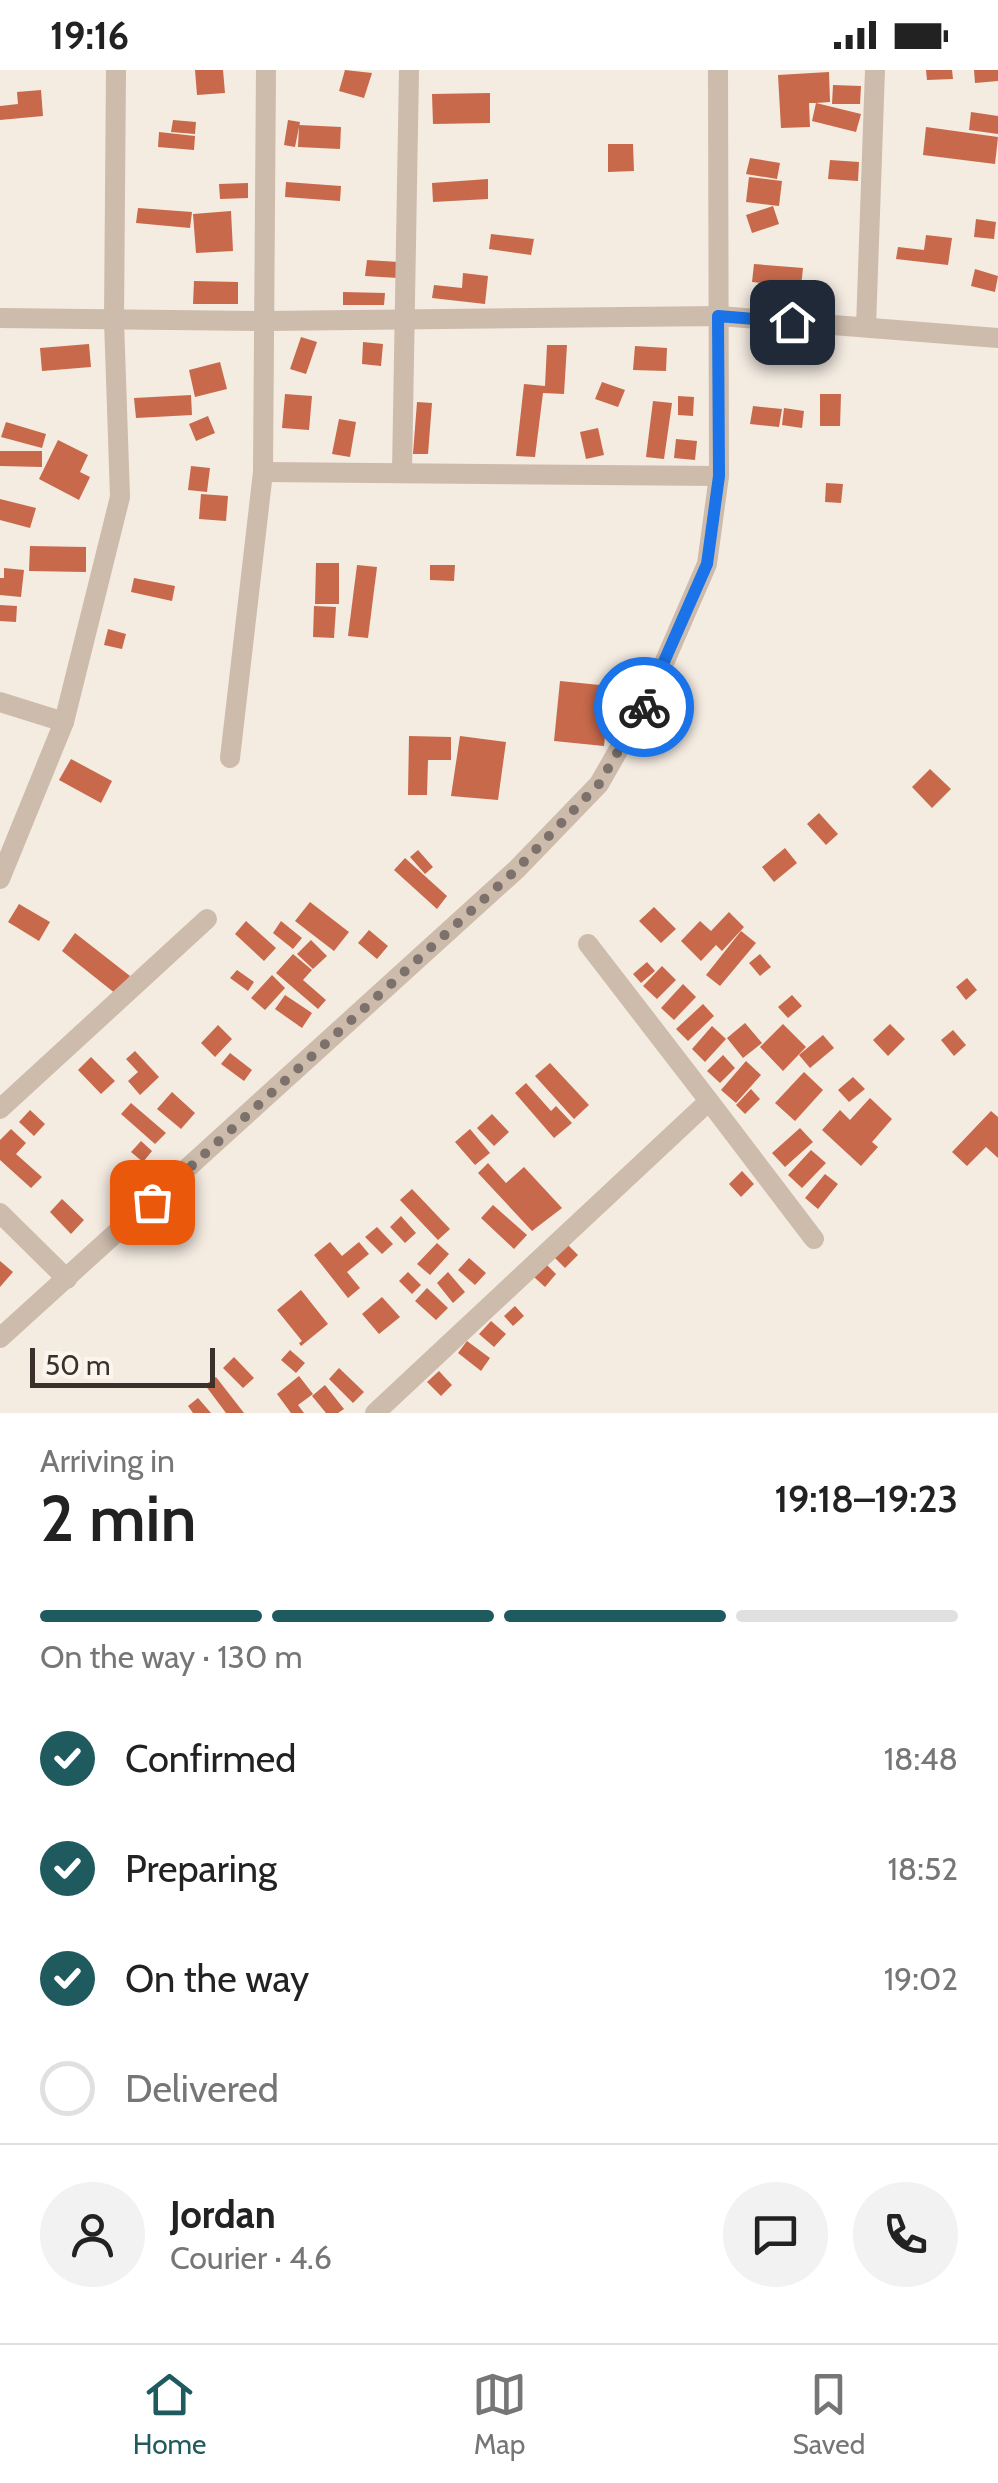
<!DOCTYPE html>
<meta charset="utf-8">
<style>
body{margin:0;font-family:Cabin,sans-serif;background:#f2f2f2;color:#222;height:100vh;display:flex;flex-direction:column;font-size:38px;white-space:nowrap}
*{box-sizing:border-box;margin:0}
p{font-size:32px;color:#767676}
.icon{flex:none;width:55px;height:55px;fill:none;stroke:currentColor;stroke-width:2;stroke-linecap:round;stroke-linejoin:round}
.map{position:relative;height:1343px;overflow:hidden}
.side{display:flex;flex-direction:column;background:#fff;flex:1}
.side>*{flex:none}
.scale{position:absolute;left:30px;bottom:25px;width:185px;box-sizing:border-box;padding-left:10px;border:5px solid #3b302b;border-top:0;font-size:28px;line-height:35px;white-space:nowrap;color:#3b302b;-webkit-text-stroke:8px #fbf5ee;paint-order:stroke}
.pin{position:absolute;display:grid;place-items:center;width:85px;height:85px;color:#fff;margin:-42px;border-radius:20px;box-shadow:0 5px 15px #0006}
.courier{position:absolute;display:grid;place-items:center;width:100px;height:100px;margin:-50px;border:8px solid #1a73e8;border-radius:50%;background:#fff;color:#222;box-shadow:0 2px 12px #0007}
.summary em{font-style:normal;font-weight:600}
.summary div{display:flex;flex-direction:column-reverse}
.summary{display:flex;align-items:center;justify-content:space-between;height:170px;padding:0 40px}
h1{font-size:65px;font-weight:600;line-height:75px}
.bar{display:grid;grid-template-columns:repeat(4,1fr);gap:15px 10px;align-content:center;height:120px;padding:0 40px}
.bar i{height:12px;border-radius:8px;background:#e0e0e0}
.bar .active{background:#1f5a5e}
.bar p{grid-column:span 4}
.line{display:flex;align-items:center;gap:25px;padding:0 40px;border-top:2px solid #e0e0e0}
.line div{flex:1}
.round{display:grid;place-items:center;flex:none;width:105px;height:105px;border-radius:52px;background:#f2f2f2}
ol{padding:0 40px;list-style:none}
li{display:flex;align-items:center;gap:30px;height:110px}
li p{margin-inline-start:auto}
li .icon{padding:10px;border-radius:50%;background:#1f5a5e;color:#fff;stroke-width:4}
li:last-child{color:#767676}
li i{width:55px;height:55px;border:5px solid #e0e0e0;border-radius:50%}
.status{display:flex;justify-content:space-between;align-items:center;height:70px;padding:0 50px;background:#fff;direction:ltr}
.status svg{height:28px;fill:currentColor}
.menu{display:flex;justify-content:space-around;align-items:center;height:140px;border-top:2px solid #e0e0e0;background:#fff;font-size:28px;color:#767676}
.menu a{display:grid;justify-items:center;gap:5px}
.menu .active{color:#1f5a5e}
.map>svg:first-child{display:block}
.building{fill:#c8694b}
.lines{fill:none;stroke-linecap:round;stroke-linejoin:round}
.minor{stroke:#cdbbac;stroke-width:20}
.done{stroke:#7c716b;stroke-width:10;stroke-dasharray:0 18}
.route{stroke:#1a73e8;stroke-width:12}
</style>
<div class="status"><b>19:16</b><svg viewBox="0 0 49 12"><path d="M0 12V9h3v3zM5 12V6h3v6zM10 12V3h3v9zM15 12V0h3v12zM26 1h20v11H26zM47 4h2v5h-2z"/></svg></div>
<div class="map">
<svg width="998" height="1343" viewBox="0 0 998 1343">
<rect width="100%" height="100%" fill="#f4ebe1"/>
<g class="building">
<polygon points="195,0 223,0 225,23 197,25"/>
<polygon points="345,0 372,3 364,28 339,21"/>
<polygon points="926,0 952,0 953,9 927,10"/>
<polygon points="974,0 998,0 998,11 975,13"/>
<polygon points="829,2 830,32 816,33 861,44 856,62 812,51 816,33 809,33 810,57 781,58 778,5"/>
<polygon points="833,15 861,16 860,34 832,34"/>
<polygon points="41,20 43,46 0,50 0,36 18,34 17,22"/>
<polygon points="490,23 490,53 433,54 432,24"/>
<polygon points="971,42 998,46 998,64 969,60"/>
<polygon points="173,50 196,52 195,64 171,62"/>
<polygon points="288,50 300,52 295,77 284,75"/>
<polygon points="299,55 341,57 340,79 298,77"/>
<polygon points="926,57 998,67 995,94 923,85"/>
<polygon points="159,62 195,66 194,80 158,77"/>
<polygon points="608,74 633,74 634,101 608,102"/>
<polygon points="750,88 780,93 777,109 746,104"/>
<polygon points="830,90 859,92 858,111 828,109"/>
<polygon points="749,107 782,111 779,136 746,132"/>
<polygon points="488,109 488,129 433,132 432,113"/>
<polygon points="286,112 341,116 340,131 285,127"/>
<polygon points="248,113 248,128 220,129 219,114"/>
<polygon points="773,136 779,154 752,163 746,145"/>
<polygon points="138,138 192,142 190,158 136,153"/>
<polygon points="231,141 233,181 196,183 193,144"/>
<polygon points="976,149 996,152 994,169 974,167"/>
<polygon points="491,164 534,169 531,185 489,179"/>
<polygon points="926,165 952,168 948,195 896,189 898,177 924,180"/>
<polygon points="367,190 399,192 398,208 365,206"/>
<polygon points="754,194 803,198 801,217 752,212"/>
<polygon points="975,199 998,206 995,222 971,216"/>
<polygon points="463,203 488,206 485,234 432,228 434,215 462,218"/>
<polygon points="194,211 238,212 238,234 193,234"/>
<polygon points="779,219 783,236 759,242 755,225"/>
<polygon points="343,222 385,223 384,235 343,235"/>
<polygon points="301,267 317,272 306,304 290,299"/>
<polygon points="363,272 383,274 381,296 362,294"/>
<polygon points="89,274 91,297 42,301 40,278"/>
<polygon points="547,275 567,275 564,324 543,323 535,387 516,386 524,314 545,316"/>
<polygon points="635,276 667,278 666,301 633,300"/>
<polygon points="220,292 227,319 195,327 189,300"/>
<polygon points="602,312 625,320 618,337 595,329"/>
<polygon points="285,324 312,326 309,360 282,358"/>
<polygon points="820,324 841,324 840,356 820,356"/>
<polygon points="191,325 192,345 136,348 134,328"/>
<polygon points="678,326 694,327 693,346 678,345"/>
<polygon points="653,331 672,333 664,389 646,387"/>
<polygon points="417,332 432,333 428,384 413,384"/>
<polygon points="753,336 782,339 779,357 750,354"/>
<polygon points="784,338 804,341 802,358 782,355"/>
<polygon points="208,346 215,363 196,371 189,354"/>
<polygon points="339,349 356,352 350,387 332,384"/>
<polygon points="6,352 46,364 42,378 1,367"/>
<polygon points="598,358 604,385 586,389 580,362"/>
<polygon points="676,369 697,371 695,390 674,388"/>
<polygon points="58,370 88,385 80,402 90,407 79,430 39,409"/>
<polygon points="0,381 42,381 42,397 0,396"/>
<polygon points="191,396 210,398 207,422 188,420"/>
<polygon points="826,413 843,414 841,433 825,432"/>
<polygon points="201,424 228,426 226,451 199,449"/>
<polygon points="0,429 36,438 30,458 0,450"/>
<polygon points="30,476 86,477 86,502 29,501"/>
<polygon points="316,493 339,493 339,534 315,534"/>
<polygon points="357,495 377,497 368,568 348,566"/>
<polygon points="430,495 455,495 454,511 430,510"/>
<polygon points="4,498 24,500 21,527 0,525 0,508 4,508"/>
<polygon points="134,508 175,516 172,531 131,522"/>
<polygon points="0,535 17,536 16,552 0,551"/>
<polygon points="314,536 336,537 334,568 313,567"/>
<polygon points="108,559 126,564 122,579 104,575"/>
<polygon points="560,611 600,615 597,646 607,647 604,676 554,671"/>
<polygon points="409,666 451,667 451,690 428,690 427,725 408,725"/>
<polygon points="460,666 506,672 498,730 451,726"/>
<polygon points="71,689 112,711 101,733 59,710"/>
<polygon points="930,699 951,719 932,738 912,717"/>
<polygon points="819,743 838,764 826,775 807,754"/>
<polygon points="785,778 797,793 774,812 762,797"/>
<polygon points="418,780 433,797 425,804 410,787"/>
<polygon points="405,788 447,826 437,839 394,800"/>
<polygon points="310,832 349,862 334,881 295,851"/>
<polygon points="19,834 50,852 39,871 8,852"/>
<polygon points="654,837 676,859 661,873 639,851"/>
<polygon points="729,842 744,857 722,881 716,875 701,891 681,871 700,851 711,861"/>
<polygon points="246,851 276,878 264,891 235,864"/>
<polygon points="281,851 302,868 293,879 273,863"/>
<polygon points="369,860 388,876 377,889 358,873"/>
<polygon points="741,861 756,873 720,916 706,905"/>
<polygon points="75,863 130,906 116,924 62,881"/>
<polygon points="311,870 327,886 313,899 297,884"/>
<polygon points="293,884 312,900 303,910 326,930 318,939 276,903"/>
<polygon points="760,884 771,897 760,906 749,893"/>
<polygon points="647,892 655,901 641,913 633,904"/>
<polygon points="662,896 676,910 657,929 643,916"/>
<polygon points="237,900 254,912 248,921 230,908"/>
<polygon points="272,905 285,918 265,940 251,928"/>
<polygon points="967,908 977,920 966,930 956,917"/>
<polygon points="683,914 696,927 674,950 661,938"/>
<polygon points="285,925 312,943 302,958 275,939"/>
<polygon points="792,925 802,936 788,948 778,937"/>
<polygon points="703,934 714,946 688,971 676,959"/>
<polygon points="745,953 762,973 743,988 727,968"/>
<polygon points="783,954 806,977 783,1001 760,977"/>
<polygon points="890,954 905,969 888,986 873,970"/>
<polygon points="218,955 232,969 215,987 201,973"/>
<polygon points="712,956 726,969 705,992 692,979"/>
<polygon points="953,960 966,975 954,986 941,970"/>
<polygon points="823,965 834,978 810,998 799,985"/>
<polygon points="135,981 159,1007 140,1025 128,1011 138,1002 126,989"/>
<polygon points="230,983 252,1000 244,1011 221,994"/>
<polygon points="723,985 735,998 720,1013 707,1001"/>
<polygon points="91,987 115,1011 101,1024 78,1000"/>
<polygon points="746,991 761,1005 736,1033 721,1020"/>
<polygon points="550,993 589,1035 574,1049 535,1006"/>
<polygon points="804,1002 823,1020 795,1051 775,1033"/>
<polygon points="853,1007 865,1019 849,1032 838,1020"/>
<polygon points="526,1013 551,1041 556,1036 572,1053 554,1068 515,1023"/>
<polygon points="751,1019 760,1029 745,1044 736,1035"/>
<polygon points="172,1022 195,1043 181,1059 157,1039"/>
<polygon points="870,1028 892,1049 872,1072 878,1077 861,1096 822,1060 840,1040 850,1050"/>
<polygon points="131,1033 166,1063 155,1074 121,1044"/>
<polygon points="30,1040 45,1054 34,1066 19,1052"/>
<polygon points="991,1041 998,1047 998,1088 986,1077 967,1096 952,1082"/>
<polygon points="492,1044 509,1062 494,1076 477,1058"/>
<polygon points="800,1058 813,1072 785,1097 772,1083"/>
<polygon points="11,1059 26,1073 16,1084 42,1107 31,1118 0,1090 0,1070"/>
<polygon points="470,1059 490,1083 475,1095 455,1072"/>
<polygon points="141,1071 152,1081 143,1092 131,1082"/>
<polygon points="811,1080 826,1093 802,1118 788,1105"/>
<polygon points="488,1093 506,1113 524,1097 562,1138 532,1161 478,1103"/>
<polygon points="742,1101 754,1114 741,1127 729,1114"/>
<polygon points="825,1104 838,1114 818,1139 805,1128"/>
<polygon points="412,1119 450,1159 438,1170 400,1130"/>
<polygon points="62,1129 84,1150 71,1164 50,1142"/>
<polygon points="493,1135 527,1165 514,1179 481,1148"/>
<polygon points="401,1146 416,1163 405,1173 390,1157"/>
<polygon points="377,1157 393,1174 382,1184 365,1167"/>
<polygon points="330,1172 342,1186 359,1172 369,1184 347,1202 360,1218 348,1228 314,1185"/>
<polygon points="437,1173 449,1184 430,1205 417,1194"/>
<polygon points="567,1174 578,1185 565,1198 554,1187"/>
<polygon points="469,1188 486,1203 475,1215 458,1200"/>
<polygon points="0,1191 13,1202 0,1217"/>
<polygon points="546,1194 556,1204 545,1217 534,1207"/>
<polygon points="408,1202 421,1215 412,1224 399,1211"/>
<polygon points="448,1202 465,1222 453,1233 437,1213"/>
<polygon points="427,1218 448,1238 436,1250 415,1231"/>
<polygon points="301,1220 328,1254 301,1276 299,1273 302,1271 277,1240"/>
<polygon points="382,1227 400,1247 379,1264 362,1244"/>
<polygon points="515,1236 524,1246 513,1256 504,1246"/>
<polygon points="491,1251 506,1264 494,1277 479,1264"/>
<polygon points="467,1271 490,1288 481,1301 458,1283"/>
<polygon points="290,1280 305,1293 296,1303 281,1290"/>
<polygon points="234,1287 254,1308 243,1318 223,1298"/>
<polygon points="339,1298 364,1322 353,1333 329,1309"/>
<polygon points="439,1301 452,1315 441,1326 427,1312"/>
<polygon points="299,1306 313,1324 298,1335 304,1343 291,1343 277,1324"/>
<polygon points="216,1307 244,1343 226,1343 205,1315"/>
<polygon points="325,1315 344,1339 338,1343 326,1343 312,1326"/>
<polygon points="198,1328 211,1343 193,1343 188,1336"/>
</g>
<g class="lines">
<g class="minor">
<polyline points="0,248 264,251 719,246 998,268"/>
<polyline points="866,257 875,0"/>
<polyline points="263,402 719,406"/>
<polyline points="402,403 409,0"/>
<polyline points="0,632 64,652"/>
<polyline points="230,688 263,402 266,0"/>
<polyline points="0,809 64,652 120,427 114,250 116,0"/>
<polyline points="709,1031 814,1169"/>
<polyline points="0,1039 207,849"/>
<polyline points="0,1143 67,1209"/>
<polyline points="0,1268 517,799 599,714 651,623 707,494 719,406 718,0"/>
<polyline points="375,1343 709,1031 588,874"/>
</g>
</g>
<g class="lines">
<polyline class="done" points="152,1132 517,799 599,714 644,637"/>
<polyline class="route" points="644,637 707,494 719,406 718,246 792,252"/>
</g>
</svg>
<div class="scale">50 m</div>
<div class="pin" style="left:152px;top:1132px;background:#ea580c"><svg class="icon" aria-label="bag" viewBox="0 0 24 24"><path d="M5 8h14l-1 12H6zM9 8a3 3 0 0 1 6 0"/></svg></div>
<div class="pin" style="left:792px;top:252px;background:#1f2937"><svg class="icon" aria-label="home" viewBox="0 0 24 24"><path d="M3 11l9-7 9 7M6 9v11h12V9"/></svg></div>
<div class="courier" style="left:644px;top:637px"><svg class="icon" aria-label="bike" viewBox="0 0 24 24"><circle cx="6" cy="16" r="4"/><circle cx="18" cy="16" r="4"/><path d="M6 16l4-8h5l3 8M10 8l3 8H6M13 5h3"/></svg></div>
</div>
<section class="side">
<div class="summary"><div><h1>2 min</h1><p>Arriving in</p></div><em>19:18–19:23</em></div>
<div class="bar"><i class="active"></i><i class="active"></i><i class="active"></i><i></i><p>On the way · 130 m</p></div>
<ol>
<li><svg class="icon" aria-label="check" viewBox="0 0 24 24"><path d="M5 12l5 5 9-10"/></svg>Confirmed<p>18:48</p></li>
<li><svg class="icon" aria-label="check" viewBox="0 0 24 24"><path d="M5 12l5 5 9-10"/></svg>Preparing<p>18:52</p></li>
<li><svg class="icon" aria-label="check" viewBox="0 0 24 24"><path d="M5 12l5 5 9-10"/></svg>On the way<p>19:02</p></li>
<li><i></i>Delivered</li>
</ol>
<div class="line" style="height:180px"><a class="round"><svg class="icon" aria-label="person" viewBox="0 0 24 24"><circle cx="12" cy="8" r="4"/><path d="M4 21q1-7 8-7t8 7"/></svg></a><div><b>Jordan</b><p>Courier · 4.6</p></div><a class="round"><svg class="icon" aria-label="chat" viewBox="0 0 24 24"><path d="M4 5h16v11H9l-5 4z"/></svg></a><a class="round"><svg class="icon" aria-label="phone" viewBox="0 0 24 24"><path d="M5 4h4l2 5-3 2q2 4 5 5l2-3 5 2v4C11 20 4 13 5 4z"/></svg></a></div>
</section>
<nav class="menu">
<a class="active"><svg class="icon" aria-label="home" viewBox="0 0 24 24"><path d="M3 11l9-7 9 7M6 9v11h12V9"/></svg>Home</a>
<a><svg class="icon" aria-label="map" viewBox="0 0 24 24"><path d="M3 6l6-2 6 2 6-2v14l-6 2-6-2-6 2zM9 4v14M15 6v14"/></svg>Map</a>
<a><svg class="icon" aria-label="saved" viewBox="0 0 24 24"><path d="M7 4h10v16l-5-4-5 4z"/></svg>Saved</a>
</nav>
